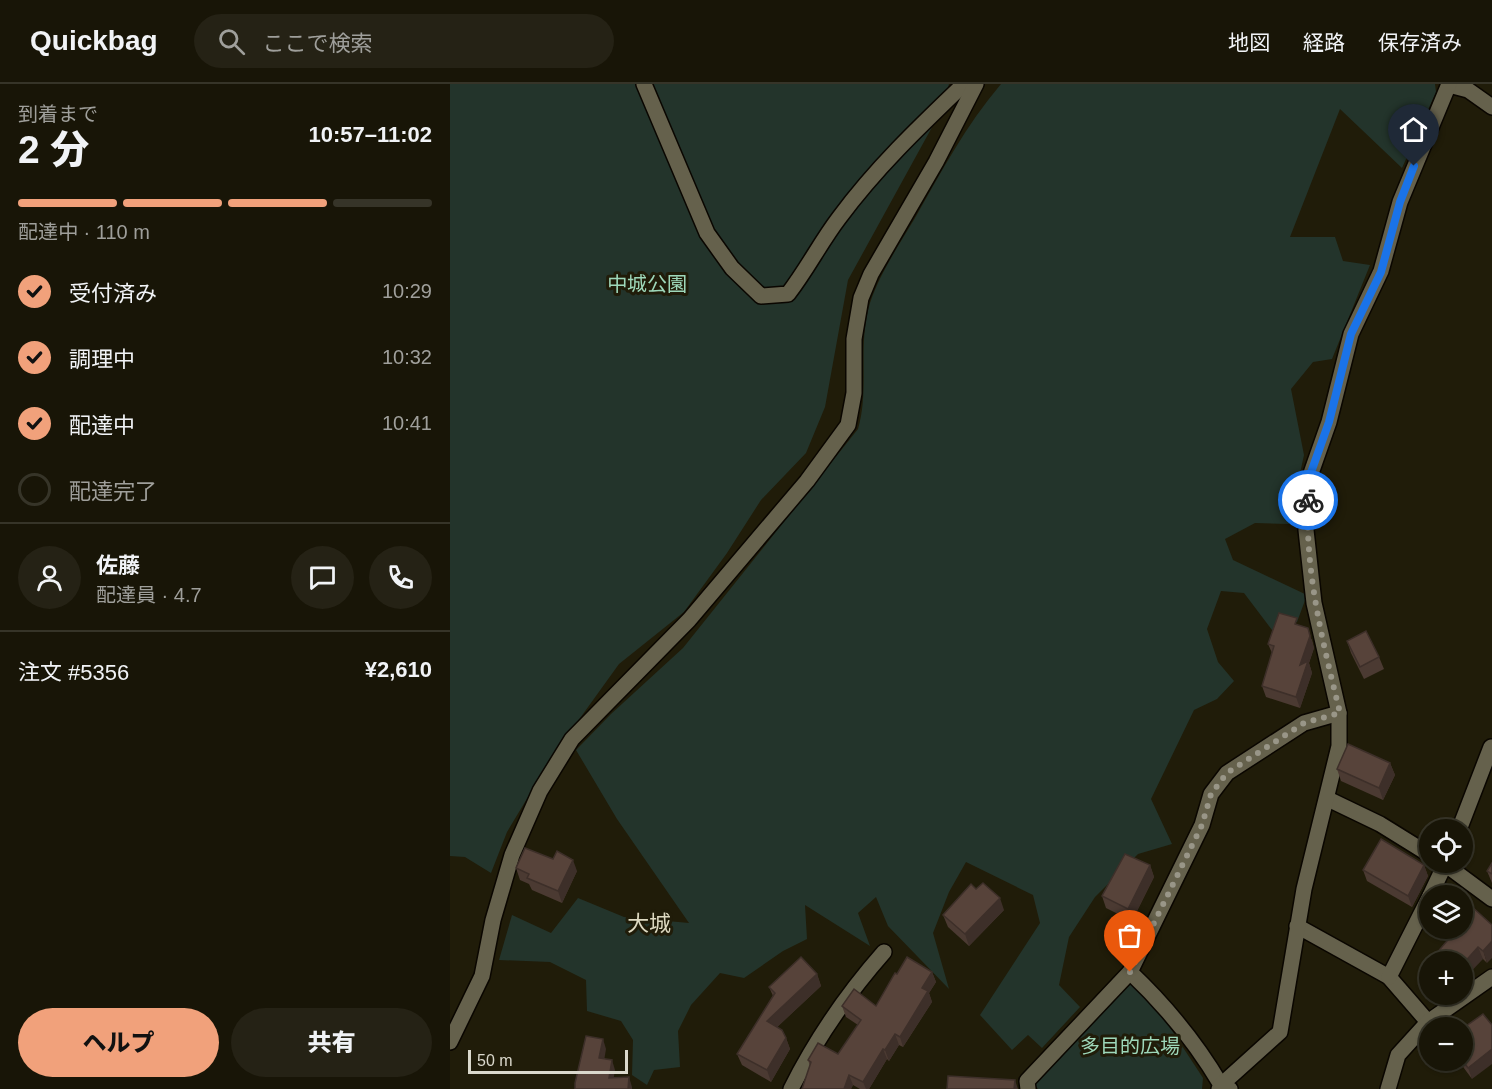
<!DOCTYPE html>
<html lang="ja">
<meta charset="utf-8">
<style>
body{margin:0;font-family:Helvetica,"Noto Sans JP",sans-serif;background:#252215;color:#f1f3f6;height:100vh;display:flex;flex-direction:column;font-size:22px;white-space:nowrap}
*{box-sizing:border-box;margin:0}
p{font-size:20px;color:#9f9f9b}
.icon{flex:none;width:33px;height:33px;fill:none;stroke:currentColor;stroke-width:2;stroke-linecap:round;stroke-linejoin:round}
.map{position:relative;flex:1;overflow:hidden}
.sheet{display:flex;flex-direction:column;background:#181507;width:450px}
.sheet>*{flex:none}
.buttons{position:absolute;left:969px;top:735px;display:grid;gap:12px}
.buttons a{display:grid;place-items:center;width:54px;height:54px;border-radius:50%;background:#181507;box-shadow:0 2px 4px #0004,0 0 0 2px #363428;font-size:30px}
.scale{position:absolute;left:18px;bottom:15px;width:160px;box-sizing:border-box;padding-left:6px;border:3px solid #dad8cc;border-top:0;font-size:16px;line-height:21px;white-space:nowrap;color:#dad8cc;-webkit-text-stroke:4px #201c09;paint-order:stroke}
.pin{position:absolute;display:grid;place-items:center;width:51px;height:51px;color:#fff;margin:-62px -26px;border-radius:50% 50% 50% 0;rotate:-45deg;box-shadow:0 0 6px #0007}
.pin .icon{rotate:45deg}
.courier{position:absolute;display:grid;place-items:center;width:60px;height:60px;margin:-30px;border:4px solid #1a73e8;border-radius:50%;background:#fff;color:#222;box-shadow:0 2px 8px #0007}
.headline em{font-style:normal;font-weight:800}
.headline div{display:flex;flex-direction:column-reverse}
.headline{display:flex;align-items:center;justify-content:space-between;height:102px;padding:0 18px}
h1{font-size:39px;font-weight:800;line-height:45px}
.bar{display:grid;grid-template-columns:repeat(4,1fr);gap:9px 6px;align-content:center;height:72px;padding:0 18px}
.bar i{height:8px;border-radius:4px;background:#363428}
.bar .on{background:#f1a17b}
.bar p{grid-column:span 4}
.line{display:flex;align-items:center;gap:15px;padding:0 18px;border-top:2px solid #363428}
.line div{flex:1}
.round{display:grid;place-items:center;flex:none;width:63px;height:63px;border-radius:32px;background:#252215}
ol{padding:0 18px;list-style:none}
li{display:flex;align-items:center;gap:18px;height:66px}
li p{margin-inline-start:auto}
li .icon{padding:6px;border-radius:50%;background:#f1a17b;color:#111;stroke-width:4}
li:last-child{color:#9f9f9b}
li i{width:33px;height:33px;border:3px solid #363428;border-radius:50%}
.cta{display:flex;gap:12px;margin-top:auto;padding:12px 18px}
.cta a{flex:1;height:69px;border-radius:36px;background:#f1a17b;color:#111;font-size:24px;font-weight:800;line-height:69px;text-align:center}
.cta a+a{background:#252215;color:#f1f3f6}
header{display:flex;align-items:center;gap:36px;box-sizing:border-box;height:84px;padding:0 30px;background:#181507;border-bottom:2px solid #363428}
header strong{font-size:28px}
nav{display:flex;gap:33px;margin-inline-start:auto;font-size:21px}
.search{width:420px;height:54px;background:#252215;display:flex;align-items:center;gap:15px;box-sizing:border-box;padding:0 21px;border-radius:33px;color:#9f9f9b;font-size:22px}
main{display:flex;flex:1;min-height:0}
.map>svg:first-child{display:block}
.green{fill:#23342b}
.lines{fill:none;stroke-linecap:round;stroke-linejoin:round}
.minor-casing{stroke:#0a0600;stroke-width:18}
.minor{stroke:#65614c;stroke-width:15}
.wall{fill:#4b3a32}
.shaded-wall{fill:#3d2f29}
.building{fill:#57433a;stroke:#3d2f29;stroke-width:1.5}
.done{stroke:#999688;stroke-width:6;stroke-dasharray:0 10.8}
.route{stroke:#1a73e8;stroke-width:8}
.labels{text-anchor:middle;stroke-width:6;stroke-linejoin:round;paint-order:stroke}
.park-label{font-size:20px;fill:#9ed8ba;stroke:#201c09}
.quarter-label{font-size:22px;fill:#ddd9c1;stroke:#201c09}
</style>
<header>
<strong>Quickbag</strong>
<div class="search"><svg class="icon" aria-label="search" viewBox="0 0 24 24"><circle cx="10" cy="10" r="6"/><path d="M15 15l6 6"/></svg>ここで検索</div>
<nav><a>地図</a><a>経路</a><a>保存済み</a></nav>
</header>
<main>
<section class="sheet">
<div class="headline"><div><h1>2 分</h1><p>到着まで</p></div><em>10:57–11:02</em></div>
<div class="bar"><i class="on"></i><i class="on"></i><i class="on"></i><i></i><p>配達中 · 110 m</p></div>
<ol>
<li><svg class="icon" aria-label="check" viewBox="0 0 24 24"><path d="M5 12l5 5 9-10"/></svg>受付済み<p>10:29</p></li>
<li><svg class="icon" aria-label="check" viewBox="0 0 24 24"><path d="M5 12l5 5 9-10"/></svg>調理中<p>10:32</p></li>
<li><svg class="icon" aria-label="check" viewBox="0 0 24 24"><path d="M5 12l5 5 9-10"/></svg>配達中<p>10:41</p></li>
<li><i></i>配達完了</li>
</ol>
<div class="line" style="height:108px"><a class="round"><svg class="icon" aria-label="person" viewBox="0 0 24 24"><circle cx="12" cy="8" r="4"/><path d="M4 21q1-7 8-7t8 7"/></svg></a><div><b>佐藤</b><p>配達員 · 4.7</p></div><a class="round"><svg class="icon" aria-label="chat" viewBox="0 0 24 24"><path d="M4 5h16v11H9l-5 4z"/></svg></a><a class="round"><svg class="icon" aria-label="phone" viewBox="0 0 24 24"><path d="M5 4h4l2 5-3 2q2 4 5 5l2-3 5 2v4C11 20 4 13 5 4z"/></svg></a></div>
<div class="line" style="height:78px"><div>注文 #5356</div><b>¥2,610</b></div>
<div class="cta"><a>ヘルプ</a><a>共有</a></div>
</section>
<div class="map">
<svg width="1042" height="1005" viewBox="0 0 1042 1005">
<rect width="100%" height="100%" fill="#201c09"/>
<g class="green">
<polygon points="0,0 499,0 492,25 398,196 375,323 356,369 311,416 277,469 234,528 169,580 102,673 57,748 41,789 15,773 0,772"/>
<path d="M551 0H985L986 8 952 84 890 25 840 153H885L893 177 920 181 882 275 863 278 841 305 854 371 839 440 805 439 775 455 783 476 857 511 847 538 822 546 794 509 771 507 757 545 768 578 784 597 767 615 744 626 701 715 722 760 688 770 645 813 619 853 609 901 630 923 592 964 578 951 562 966 530 931 590 839 583 811 516 778 499 808 483 849 499 905 438 842 426 813 408 829 420 862 355 821 357 855 333 867 294 894 270 889 241 921 228 947 230 983 204 986 197 1001 182 991 183 956 171 937 137 927 136 896 100 878 49 876 62 831 101 849 128 814 174 833 239 839 167 735 126 666 161 630 233 564 408 345C420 304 407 261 420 219 430 189 449 161 465 134 491 88 516 41 551 0Z"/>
<polygon points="680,899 715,936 753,994 752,1005 588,1005 584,1000"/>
</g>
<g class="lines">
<g class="minor-casing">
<g id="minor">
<path d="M194 0 257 149 282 184 311 212 338 210C358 184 370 159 389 134 426 84 469 43 514 0"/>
<polyline points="999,1 1018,6 1042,23"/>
<polyline points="878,715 930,740 980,771"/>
<polyline points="1009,746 1041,663"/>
<polyline points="992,778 1042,815"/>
<polyline points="980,812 996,778"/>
<polyline points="847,842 939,893 978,938"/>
<polyline points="939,893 980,812"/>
<polyline points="0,958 32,892 43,836 62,771 90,707 122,655 239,536 357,397 398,341 404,309 404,255 411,214 421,190 486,78 526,0"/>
<path d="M341 1005C366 955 397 910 434 868"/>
<polyline points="578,1005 577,997 680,888"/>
<path d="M769 1005 771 1001C745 957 717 923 680 888L752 741 761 710 777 689 854 639 889 629"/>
<polyline points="780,1005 771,1001 830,948 854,805 889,662 889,629 864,519 856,446 859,395 879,338 901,250 931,187 950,118 999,0"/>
<polyline points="938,1005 948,971 978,938 1042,893"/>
</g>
</g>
<use href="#minor" class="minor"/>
</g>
<g class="wall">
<polygon points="849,541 862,556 864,564 859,579 862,589 850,624 816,613 812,602 822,569 818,560"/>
<polygon points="897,557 929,573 934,585 914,595 901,569"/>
<polygon points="940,679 945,691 933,716 891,697 887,685"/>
<polygon points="1042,779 1042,799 1037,787"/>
<polygon points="700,781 704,793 682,837 656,824 652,812"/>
<polygon points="974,781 978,792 962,823 917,797 913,786"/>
<polygon points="66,784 127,787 112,819 82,806 79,800 70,796"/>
<polygon points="1020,821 1037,879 1006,848 1005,844 1012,844"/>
<polygon points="554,826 519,862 498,843 493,831"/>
<polygon points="482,888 486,898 479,909 482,918 453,963 449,961 439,977 437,975 419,1005 410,1005 403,1001 401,1005 352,1005 360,982 358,976 388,970 408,941 396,933 392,922 426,922 447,890"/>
<polygon points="367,890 371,902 327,943 336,954 340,965 321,998 292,981 287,970 323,912 319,903"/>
<polygon points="1012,945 1022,995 1008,976 1012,976"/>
</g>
<g class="shaded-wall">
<polygon points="858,544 864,564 859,579 862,589 850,624 846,613 850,581"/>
<polygon points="940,679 945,691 933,716 929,704"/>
<polygon points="123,776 127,787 112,819 108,807"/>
<polygon points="700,781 704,793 682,837 678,825"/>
<polygon points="974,781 978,792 962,823 958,812"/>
<polygon points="550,814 554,826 519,862 515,850"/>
<polygon points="1042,857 1042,874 1037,879 1033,867"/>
<polygon points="1028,863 1033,875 1012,897 1012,881"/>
<polygon points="482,888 486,898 479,909 482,918 453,963 450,953 472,904"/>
<polygon points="367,890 371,902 321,949 317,937"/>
<polygon points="445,950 449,961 439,977 435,966"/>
<polygon points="336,954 340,965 321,998 317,986"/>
<polygon points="153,955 156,965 153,983 149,974"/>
<polygon points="433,965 437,975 419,1005 416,1005 413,998"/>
<polygon points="1042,965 1042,980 1022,995 1018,984"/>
<polygon points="162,976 165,986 162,1004 159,994"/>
<polygon points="399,991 403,1001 401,1005 394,1005"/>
<polygon points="179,993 182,1003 182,1005 178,1005"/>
<polygon points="565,996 568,1005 564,1005"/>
</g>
<g class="building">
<polygon points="829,529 847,534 845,540 858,544 860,552 850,581 858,577 846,613 812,602 824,562 818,560"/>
<polygon points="916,547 929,573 910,583 897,557"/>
<polygon points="898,660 940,679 929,704 887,685"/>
<polygon points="931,755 974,781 958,812 913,786"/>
<polygon points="75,764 103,775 107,767 123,776 108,807 77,794 79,790 66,784"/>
<polygon points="675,770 700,781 678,825 652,812"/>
<polygon points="1042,779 1042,790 1037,787"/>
<polygon points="533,799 550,814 515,850 493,831 521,800 526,805"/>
<polygon points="1020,821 1042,841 1042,857 1033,867 1028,863 1012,881 1012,878 980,878 980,877 1008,844 1012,844 1012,830"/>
<polygon points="351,873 367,890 317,937 332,946 336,954 317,986 287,970 325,909 319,903"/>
<polygon points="457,873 482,888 472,904 478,907 450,953 445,950 435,966 433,965 413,998 399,991 394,1005 352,1005 361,978 358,976 368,959 388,970 411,936 392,922 404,905 426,922 445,889 447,890"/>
<polygon points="1033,930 1042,941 1042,965 1018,984 1012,976 1012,945"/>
<polygon points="136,952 153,955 149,974 162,976 159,994 179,993 178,1005 125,1005 125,999"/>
<polygon points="498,992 565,996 564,1005 497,1005"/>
</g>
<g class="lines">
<path class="done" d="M680 888 752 741 761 710 777 689 854 639 890 629C873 559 855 489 858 416"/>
<polyline class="route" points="858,416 859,394 879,338 901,250 931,188 950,118 964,82"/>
</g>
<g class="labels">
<g class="park-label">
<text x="197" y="207">中城公園</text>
<text x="680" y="969">多目的広場</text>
</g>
<g class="quarter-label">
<text x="199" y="847">大城</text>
</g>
</g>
</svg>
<div class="buttons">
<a><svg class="icon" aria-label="locate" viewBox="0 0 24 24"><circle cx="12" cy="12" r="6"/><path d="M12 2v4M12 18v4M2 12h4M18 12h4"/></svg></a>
<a><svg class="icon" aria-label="layers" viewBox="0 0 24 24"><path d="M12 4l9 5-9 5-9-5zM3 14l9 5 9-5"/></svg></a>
<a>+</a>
<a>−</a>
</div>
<div class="scale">50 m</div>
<div class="pin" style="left:680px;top:888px;background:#ea580c"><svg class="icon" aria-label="bag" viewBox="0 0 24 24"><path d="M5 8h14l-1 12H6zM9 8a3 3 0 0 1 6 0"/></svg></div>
<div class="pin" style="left:964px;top:82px;background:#1f2937"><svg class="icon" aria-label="home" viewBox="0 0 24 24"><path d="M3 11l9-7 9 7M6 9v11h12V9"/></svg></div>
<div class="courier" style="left:858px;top:416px"><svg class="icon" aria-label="bike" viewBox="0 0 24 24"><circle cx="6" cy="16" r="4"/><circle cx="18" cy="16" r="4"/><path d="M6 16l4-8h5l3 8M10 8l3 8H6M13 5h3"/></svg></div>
</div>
</main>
